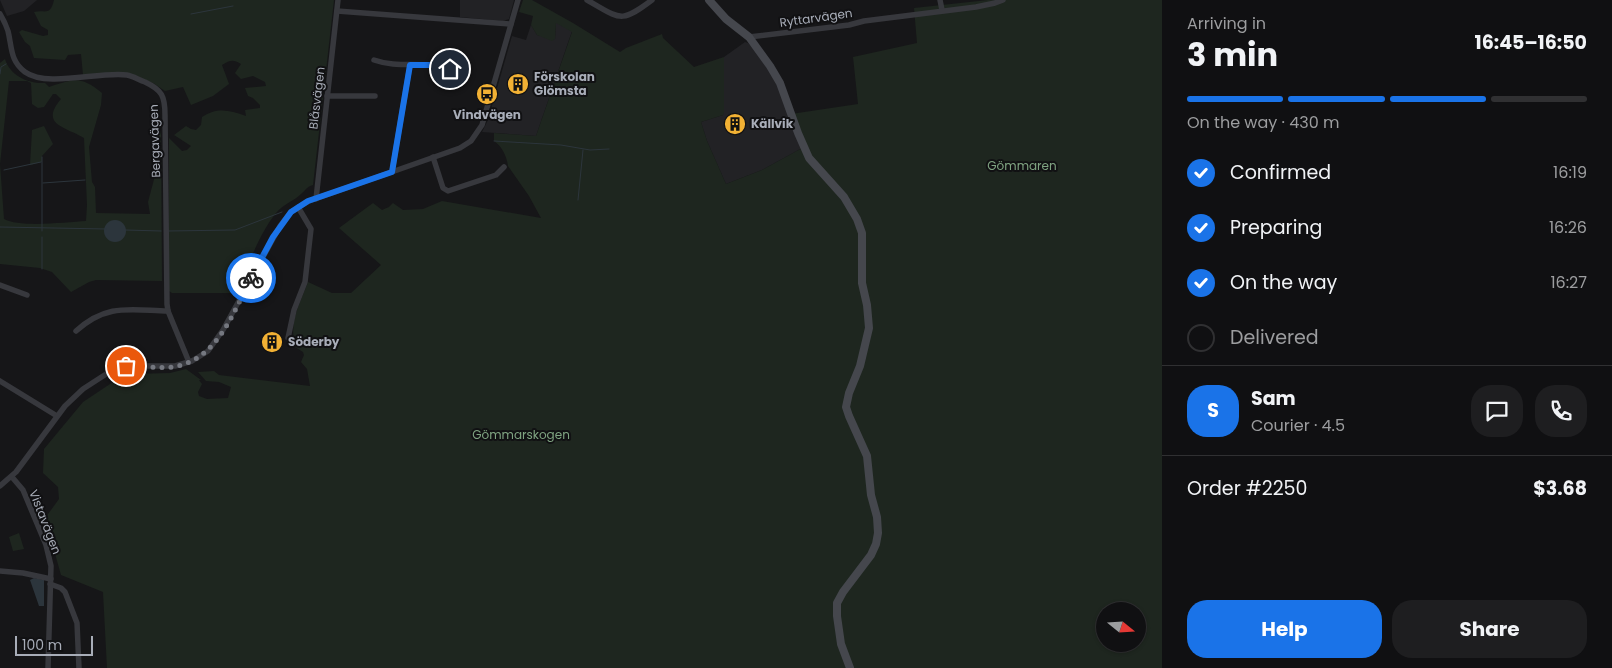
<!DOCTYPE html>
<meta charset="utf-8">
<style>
body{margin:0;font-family:Poppins,sans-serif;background:#1e1e20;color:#f1f3f6;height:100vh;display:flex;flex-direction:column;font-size:19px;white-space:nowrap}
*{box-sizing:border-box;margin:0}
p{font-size:16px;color:#9c9d9f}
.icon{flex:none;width:28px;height:28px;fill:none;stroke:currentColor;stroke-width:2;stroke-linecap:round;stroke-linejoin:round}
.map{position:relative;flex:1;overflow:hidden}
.drawer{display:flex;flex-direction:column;background:#101012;width:450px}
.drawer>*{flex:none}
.needle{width:32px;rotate:108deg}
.controls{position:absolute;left:1096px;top:602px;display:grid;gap:10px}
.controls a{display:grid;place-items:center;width:50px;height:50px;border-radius:50%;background:#101012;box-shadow:0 1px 4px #0004,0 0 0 1px #303032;font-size:25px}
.scale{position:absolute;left:15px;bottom:12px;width:78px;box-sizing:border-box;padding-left:5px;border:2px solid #a8adb8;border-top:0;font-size:14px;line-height:18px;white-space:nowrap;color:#a8adb8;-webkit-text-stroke:4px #111113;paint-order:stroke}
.pin{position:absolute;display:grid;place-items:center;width:42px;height:42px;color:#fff;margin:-21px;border:2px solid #fff;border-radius:50%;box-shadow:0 1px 5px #0007}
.courier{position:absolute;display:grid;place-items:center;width:50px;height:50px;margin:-25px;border:4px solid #1a73e8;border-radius:50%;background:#fff;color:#222;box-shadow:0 1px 6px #0007}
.summary em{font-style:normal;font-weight:700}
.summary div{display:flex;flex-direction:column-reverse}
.summary{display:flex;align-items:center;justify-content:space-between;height:85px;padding:0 25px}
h1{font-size:32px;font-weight:700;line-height:38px}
.bar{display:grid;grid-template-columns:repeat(4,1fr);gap:8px 5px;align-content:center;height:60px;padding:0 25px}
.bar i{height:6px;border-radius:4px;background:#303032}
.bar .selected{background:#1a73e8}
.bar p{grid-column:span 4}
.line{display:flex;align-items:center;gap:12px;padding:0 25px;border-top:1px solid #303032}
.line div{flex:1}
.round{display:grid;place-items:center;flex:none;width:52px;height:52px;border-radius:20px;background:#1e1e20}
ol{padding:0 25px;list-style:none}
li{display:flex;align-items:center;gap:15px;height:55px}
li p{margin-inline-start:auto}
li .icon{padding:5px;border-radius:50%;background:#1a73e8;color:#fff;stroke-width:4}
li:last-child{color:#9c9d9f}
li i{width:28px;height:28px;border:2px solid #303032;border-radius:50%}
.cta{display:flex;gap:10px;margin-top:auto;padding:10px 25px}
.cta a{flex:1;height:58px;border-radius:20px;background:#1a73e8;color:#fff;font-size:20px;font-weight:700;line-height:58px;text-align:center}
.cta a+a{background:#1e1e20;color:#f1f3f6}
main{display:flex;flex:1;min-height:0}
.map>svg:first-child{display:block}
.built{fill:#222225}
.green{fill:#1e261f;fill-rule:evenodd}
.water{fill:#2c353c}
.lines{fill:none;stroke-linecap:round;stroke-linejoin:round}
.stream{stroke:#2c353c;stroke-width:1}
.street{stroke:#37383d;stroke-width:5.5}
.secondary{stroke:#45474d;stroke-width:8}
.done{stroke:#757880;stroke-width:5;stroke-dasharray:0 9}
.route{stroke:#1a73e8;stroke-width:6}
.labels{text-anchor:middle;stroke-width:4;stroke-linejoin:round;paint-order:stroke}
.street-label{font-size:12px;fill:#a8adb8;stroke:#111113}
.poi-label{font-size:12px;font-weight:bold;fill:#a8adb8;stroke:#111113;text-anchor:start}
.park-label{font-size:12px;fill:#7fa381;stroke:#111113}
</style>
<main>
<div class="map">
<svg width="1162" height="668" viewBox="0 0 1162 668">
<rect width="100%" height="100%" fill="#161618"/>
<g class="built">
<polygon points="0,0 37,0 24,11 7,16"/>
<polygon points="460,0 514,0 509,19 503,21 460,17"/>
<polygon points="556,22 572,31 536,136 482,132 488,120 512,36 526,40 531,25 537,35 555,39"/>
<polygon points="745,42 748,43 754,49 778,83 804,147 762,170 726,184 707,141 701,122 723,115 724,57"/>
</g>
<g class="green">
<path d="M54 0H334L313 185C306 187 306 190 301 194 294 201 283 204 276 213 258 235 248 268 235 293H172L169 291V138L182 151 187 150 191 146 174 135 186 126 191 129 196 130 201 125 202 117C217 107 229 110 246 116L245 110 260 108V105L253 98 248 96 245 88 266 86 265 82 253 76 241 79 235 73 241 64C233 59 230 60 222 65L229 84 213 96 191 105 183 87 165 91 153 83 128 73 83 75 81 54 68 55 65 60 34 58 30 46 25 42 19 32 22 30 43 36 48 35V30L41 26 34 12C45 9 50 17 54 0Z"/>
<path d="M523 0H532L573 23 620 52 626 48 662 34 663 38 694 67 724 57V112L723 115 701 122 707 141 726 184 762 170 804 147 791 114 858 104 853 57 917 43 914 8 988 0H1162V668H107L103 592 61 575 52 543 43 521 59 499 58 487 43 473 44 449 83 402 116 380 134 374 170 373 186 369 201 380H199L202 384 198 392 199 396 207 399 228 398 231 387 219 382 206 381 198 372 214 371 219 375 310 386 307 369 301 362 304 355 303 352 295 347C289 321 299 306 308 282L332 293H351L381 265 339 228 373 203 382 210 389 207 393 203 403 210 423 209 442 201 541 218 529 196 508 166C507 157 502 146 494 141V133L536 136 572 32 556 23 555 39 552 41 537 35 531 25 533 16 519 12ZM1105 611H1138V644H1105Z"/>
<path d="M5 59C10 76 29 84 45 83L49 87C74 79 80 75 102 93L101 105 89 147 92 182 95 187 96 213 150 214 148 202 156 172 158 134 159 132 161 131 162 281 96 280 89 282 71 292 52 272 40 268 0 264V63ZM9 81H27L31 83 32 104 38 108 44 107 53 94H56L61 99C39 125 66 127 84 138L87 205 86 221C67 222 20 228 4 219L0 164Z"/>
<polygon points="44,126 53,144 42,156 42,162 30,165 32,130"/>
<polygon points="19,533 24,549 13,551 9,537"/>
</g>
<g class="water">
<circle cx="115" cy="231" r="11"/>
<polygon points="34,578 44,580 44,606 39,606 30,580"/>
</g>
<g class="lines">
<g class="stream">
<polyline points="191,14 233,6"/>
<polyline points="0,74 1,67 6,64"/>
<polyline points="494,141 561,145 590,150 609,149"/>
<polyline points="4,170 41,162"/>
<polyline points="43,183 85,180"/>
<polyline points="578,200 583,150"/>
<polyline points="0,227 106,229"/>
<polyline points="125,230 161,231"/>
<polyline points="42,231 42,157"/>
<polyline points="168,231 235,230 282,212"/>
<polyline points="42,269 42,237"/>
</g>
<g class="street">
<path d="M587 0C621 19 620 24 652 0"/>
<polyline points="940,0 942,10"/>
<polyline points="337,11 511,24"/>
<path d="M0 14C3 19 6 25 8 31 12 47 10 61 25 72 47 88 100 71 127 75 133 76 139 80 145 82 162 90 165 96 165 115L167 304 168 311 189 362"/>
<polyline points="749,37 849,25 864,21 976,7 995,3 1003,0"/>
<path d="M374 60C399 69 425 60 450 69"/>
<polyline points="327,96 375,96"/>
<polyline points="433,157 443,188 448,191 496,175 504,167"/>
<polyline points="392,172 410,65"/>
<polyline points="316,199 338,0"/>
<polyline points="0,285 27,295"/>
<path d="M76 331C107 303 130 310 168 311"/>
<polyline points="288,338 294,310 305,282 311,229 298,207"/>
<polyline points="0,381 57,416"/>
<polyline points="12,477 23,490 46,545 51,566 48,668"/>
<polyline points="0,486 16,472 65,406 83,389 100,378 111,371 126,366 175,366 192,361 208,351 223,330 280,226 291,212 309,201 460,148 471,141 482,125 518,0"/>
<polyline points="0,571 23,573 51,579"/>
<polyline points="50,584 61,588 65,592 77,623 79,668"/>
</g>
<polyline class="secondary" points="709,0 726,19 749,37 770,66 780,83 798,133 809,158 844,197 857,219 862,233 862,283 867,305 869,328 860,366 849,393 846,407 849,416 867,456 871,495 877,517 878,533 876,544 871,555 843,592 837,603 837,616 841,644 850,668"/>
</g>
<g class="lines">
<path class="done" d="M126 366C141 365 157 369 172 367 217 361 233 313 251 278"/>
<polyline class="route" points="251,278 273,237 291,212 308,201 392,172 410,65 439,65 450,69"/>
</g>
<defs>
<g id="building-disc" transform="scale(1.125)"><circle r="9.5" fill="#f2b134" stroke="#111113"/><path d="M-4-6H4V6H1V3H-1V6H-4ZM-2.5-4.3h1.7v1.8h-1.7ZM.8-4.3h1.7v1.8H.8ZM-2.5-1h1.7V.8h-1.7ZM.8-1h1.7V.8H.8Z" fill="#111"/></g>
<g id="bus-disc" transform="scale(1.125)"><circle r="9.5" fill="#f2b134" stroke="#111113"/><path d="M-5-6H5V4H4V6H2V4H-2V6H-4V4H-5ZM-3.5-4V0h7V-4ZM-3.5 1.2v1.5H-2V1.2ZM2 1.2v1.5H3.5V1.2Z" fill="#111"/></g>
</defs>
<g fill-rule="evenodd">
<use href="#building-disc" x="518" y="84"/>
<use href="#bus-disc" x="487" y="94"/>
<use href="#building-disc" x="735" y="124"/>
<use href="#building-disc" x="272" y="342"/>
</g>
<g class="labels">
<g class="street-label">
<text transform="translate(816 18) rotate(-8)" y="4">Ryttarvägen</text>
<text transform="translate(317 98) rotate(-83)" y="4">Blåsvägen</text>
<text transform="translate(155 141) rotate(-92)" y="4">Bergavägen</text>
<text transform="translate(45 522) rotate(69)" y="4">Vistavägen</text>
</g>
<g class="poi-label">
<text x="534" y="81">Förskolan<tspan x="534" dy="14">Glömsta</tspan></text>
<text x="487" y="119" text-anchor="middle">Vindvägen</text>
<text x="751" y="128">Källvik</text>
<text x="288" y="346">Söderby</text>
</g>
<g class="park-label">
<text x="1022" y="170">Gömmaren</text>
<text x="521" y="439">Gömmarskogen</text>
</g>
</g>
</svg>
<div class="controls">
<a><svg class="needle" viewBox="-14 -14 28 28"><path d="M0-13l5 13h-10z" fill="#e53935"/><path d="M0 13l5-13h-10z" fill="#9c9d9f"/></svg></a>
</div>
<div class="scale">100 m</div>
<div class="pin" style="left:126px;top:366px;background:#ea580c"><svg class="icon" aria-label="bag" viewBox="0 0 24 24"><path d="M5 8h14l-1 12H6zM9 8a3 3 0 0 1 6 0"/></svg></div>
<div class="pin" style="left:450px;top:69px;background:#1f2937"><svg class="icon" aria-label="home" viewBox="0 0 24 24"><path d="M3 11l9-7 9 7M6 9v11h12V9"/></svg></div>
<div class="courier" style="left:251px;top:278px"><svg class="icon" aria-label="bike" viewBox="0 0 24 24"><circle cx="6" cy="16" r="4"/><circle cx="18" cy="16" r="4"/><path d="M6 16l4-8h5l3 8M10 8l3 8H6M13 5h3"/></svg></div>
</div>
<section class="drawer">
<div class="summary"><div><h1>3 min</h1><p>Arriving in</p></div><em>16:45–16:50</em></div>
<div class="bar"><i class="selected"></i><i class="selected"></i><i class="selected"></i><i></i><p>On the way · 430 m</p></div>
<ol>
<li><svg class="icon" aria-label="check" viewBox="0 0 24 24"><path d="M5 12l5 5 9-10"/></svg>Confirmed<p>16:19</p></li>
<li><svg class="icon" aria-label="check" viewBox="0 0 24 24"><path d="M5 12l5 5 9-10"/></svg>Preparing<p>16:26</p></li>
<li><svg class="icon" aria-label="check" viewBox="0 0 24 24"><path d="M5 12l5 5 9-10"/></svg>On the way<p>16:27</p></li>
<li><i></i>Delivered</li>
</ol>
<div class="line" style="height:90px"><b class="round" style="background:#1a73e8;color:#fff">S</b><div><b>Sam</b><p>Courier · 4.5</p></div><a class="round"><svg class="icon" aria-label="chat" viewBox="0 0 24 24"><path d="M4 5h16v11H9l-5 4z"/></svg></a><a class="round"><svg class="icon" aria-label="phone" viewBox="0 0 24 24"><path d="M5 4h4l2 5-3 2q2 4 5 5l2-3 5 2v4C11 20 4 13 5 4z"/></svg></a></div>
<div class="line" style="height:65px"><div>Order #2250</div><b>$3.68</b></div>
<div class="cta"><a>Help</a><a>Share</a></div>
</section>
</main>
